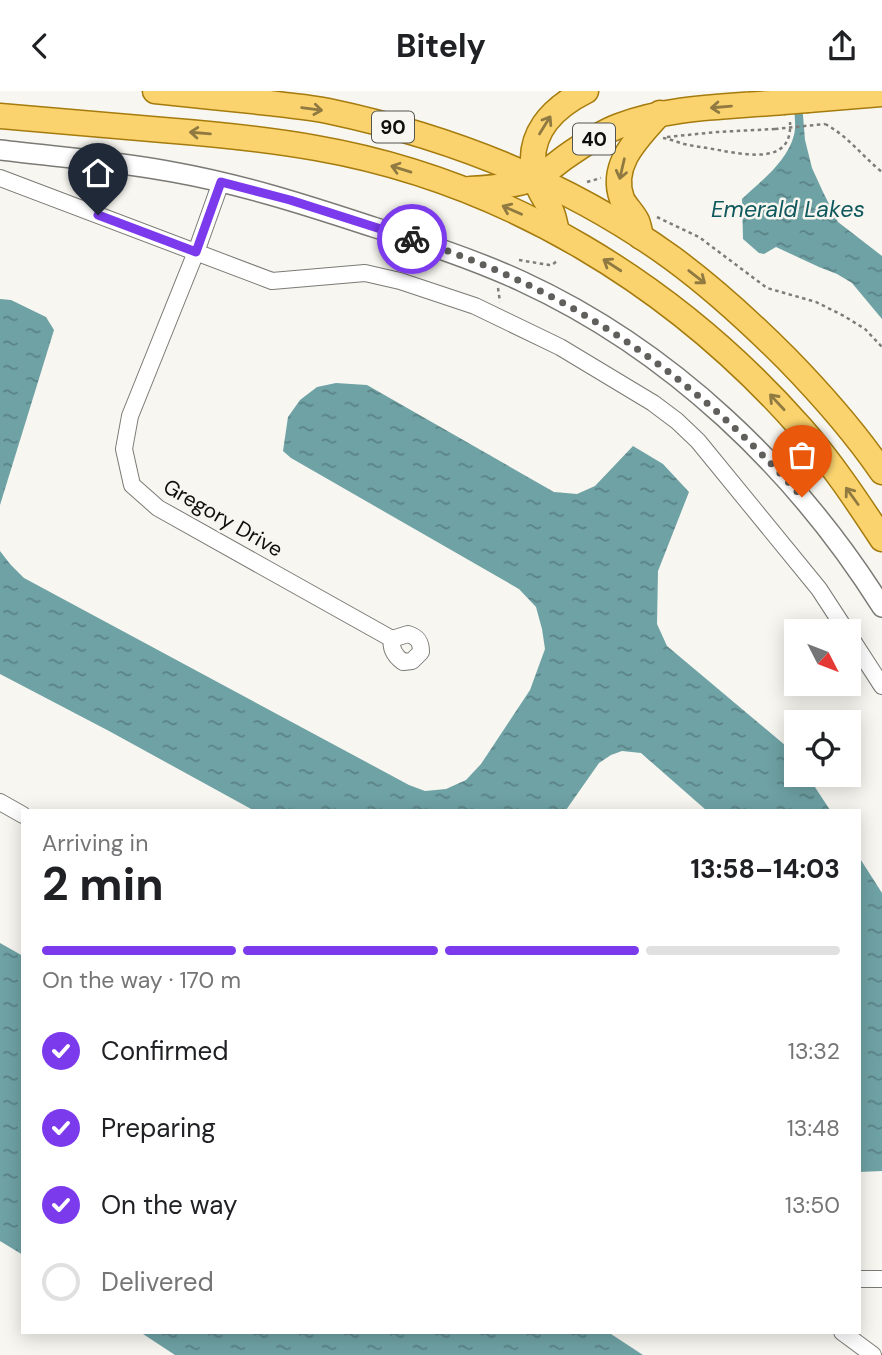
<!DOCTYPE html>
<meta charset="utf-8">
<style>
body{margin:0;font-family:"DM Sans",sans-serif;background:#f2f2f2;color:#202124;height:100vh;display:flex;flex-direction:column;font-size:26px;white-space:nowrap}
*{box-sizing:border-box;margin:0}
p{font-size:23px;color:#757577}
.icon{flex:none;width:38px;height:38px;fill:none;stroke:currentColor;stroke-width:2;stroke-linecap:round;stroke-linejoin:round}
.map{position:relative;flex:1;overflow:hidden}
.drawer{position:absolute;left:21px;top:718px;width:840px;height:525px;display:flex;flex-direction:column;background:#fff;border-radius:0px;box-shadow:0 4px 18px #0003}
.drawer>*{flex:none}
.needle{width:46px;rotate:132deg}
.buttons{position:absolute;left:784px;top:528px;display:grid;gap:14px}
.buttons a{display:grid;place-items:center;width:77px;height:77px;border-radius:0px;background:#fff;box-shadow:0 4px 18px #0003;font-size:35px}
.pin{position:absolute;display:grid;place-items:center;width:60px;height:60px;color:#fff;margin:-72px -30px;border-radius:50% 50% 50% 0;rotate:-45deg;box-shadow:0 0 7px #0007}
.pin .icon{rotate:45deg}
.courier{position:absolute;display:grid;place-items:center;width:70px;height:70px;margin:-35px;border:5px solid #7c3aed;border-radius:50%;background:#fff;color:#222;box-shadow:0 2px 9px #0007}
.head em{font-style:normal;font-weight:700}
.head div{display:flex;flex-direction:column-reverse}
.head{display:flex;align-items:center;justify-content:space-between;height:119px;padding:0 21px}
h1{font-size:46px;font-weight:700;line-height:52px}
.bar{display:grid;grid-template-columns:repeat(4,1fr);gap:10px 7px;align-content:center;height:84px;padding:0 21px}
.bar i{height:9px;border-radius:5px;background:#e0e0e0}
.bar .selected{background:#7c3aed}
.bar p{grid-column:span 4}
ol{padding:0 21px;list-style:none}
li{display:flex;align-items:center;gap:21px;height:77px}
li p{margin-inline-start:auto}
li .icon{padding:7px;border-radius:50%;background:#7c3aed;color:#fff;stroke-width:4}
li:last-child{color:#757577}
li i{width:38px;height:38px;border:4px solid #e0e0e0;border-radius:50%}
header{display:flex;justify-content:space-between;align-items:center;height:91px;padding:0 21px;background:#fff;font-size:32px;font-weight:700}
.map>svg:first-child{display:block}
.water{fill:url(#water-ripples)}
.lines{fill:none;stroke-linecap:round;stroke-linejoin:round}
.minor-casing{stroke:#7b7a75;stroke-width:18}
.tertiary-casing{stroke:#7b7a75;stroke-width:22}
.primary-casing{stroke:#a57b0d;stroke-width:27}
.path{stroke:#7e7d79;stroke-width:2.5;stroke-dasharray:3.5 3.5;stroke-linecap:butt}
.minor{stroke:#fff;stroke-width:16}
.tertiary{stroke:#fff;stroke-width:19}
.primary{stroke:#fad36e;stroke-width:24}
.primary-bridge-casing{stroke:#a57b0d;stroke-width:27;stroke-linecap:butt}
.path-bridge{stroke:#7e7d79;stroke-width:2.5;stroke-dasharray:3.5 3.5;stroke-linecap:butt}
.primary-bridge{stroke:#fad36e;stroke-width:24}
.oneway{stroke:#907a42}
.done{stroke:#605f5c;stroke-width:7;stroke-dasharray:0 12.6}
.route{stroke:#7c3aed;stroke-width:9}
.labels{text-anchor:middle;stroke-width:5;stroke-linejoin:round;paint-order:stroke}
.shield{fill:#f7f6f0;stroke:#545450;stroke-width:2}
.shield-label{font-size:19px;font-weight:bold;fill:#0e0e0c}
.street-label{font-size:21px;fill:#0e0e0c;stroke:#f7f6f0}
.water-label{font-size:23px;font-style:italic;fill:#0f585d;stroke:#f7f6f0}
</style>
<header><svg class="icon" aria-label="back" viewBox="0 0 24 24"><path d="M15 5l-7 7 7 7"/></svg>Bitely<svg class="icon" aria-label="share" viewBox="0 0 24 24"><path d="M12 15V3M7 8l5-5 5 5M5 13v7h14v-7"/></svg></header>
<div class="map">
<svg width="882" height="1264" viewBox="0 0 882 1264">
<defs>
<pattern id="water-ripples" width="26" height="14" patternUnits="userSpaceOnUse" patternTransform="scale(1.75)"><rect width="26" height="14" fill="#6fa2a5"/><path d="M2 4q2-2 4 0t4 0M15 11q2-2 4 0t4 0" fill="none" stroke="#5a8285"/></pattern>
</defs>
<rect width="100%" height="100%" fill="#f7f6f0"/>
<g class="water">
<path d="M792 0H801L805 49 812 77 823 101 838 131 882 165V228L852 192 837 183 819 176 776 156 764 163 759 162 743 148 742 108C761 90 787 71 794 44 797 33 793 12 792 0Z"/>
<polygon points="0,208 11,209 46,226 54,239 0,414"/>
<polygon points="336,292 367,294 554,401 577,403 595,395 633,355 663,373 689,401 658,480 657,533 667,555 792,660 796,667 796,684 807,684 830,719 706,719 641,662 622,660 611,664 599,672 566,719 253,719 109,640 0,583 0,460 10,473 24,487 409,694 425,700 446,698 466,689 481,673 530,599 545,558 542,538 536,516 519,498 291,367 283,360 288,326 300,309 317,296"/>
<polygon points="859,766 882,802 882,1080 859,1081"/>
<polygon points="0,852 23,865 23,1164 0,1150"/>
<polygon points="140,1241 608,1241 643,1264 175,1264"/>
</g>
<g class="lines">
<g class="minor-casing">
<g id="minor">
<polyline points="0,87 272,190 365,182 400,190 475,215 560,256 653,312 677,330 698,350 819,498 847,541"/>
<polyline points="221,91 196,161 130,325 124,358 132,394 158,417 392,548"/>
<path d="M408 543C418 546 421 551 421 561L412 570 403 571C395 565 390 558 392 548Z"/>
<polyline points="849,544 882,595"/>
<polyline points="0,711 23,724"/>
<polyline points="859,1188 882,1188"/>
<polyline points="842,1241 873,1264"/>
</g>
</g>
<g class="tertiary-casing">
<path id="tertiary" d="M0 59C58 66 116 70 173 81 240 93 303 113 367 134 420 151 471 167 521 190 671 259 795 378 882 516"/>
</g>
<g class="primary-casing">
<g id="primary">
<path d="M155 0C193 4 232 8 270 12 290 15 309 16 328 20 451 46 570 93 672 167 713 197 751 232 787 268 822 304 854 340 882 381"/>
<polyline points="808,9 882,3"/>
<path d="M0 25C54 30 109 34 163 39 214 43 265 48 316 57 505 90 675 194 801 337 831 371 857 410 882 448"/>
<path d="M470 98C491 97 513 95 533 88 544 83 554 75 564 67 581 55 600 42 619 35 671 15 728 16 783 11"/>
<path d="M557 141C555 133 554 123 549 115 544 106 537 97 535 86 525 44 552 17 586 0"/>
<path d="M641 146C640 141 639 135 637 130 633 122 626 116 622 108 609 73 639 46 660 22"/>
</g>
</g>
<g class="path">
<path d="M825 33C848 45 861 64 882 81"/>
<polyline points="667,46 717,41 775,38"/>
<path d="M663 47C670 48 677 51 684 53 697 56 710 57 723 60 750 64 793 73 790 31"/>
<polyline points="587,91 601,87"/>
<polyline points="657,126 699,146 767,197 816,211 844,225 865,238 882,256"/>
<polyline points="519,169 549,174 552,174 557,170"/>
<polyline points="498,197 500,211"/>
</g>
<use href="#minor" class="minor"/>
<use href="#tertiary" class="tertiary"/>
<use href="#primary" class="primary"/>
<g class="primary-bridge-casing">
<polyline id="primary-bridge" points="783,11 808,9"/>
</g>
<polyline class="path-bridge" points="775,38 825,33"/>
<use href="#primary-bridge" class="primary-bridge"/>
</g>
<defs><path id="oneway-shaft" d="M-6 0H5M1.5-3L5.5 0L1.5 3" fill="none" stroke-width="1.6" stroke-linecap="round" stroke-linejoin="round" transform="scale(1.75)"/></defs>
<g class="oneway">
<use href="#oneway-shaft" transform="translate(721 16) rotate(175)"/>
<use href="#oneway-shaft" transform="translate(312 18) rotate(8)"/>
<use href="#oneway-shaft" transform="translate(545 34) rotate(-58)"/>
<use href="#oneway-shaft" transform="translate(200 42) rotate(-175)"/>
<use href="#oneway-shaft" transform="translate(401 78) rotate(-163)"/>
<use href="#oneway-shaft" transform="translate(622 78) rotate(103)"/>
<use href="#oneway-shaft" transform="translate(512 119) rotate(-156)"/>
<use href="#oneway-shaft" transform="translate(612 174) rotate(-147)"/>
<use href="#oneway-shaft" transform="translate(697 186) rotate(38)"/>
<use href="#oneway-shaft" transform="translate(777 311) rotate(-133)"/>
<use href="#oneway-shaft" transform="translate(852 405) rotate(-126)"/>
</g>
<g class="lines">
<path class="done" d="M412 148C569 197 693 284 802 406"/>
<polyline class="route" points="98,124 196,161 221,91 290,109 412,148"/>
</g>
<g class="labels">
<g class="shield">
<rect x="372" y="20.5" width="42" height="31" rx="5"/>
<rect x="573" y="32.5" width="42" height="31" rx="5"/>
</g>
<g class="shield-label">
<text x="393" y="43">90</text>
<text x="594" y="55">40</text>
</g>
<g class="street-label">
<text transform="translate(223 427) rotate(30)" y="7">Gregory Drive</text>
</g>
<g class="water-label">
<text x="788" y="126">Emerald Lakes</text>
</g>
</g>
</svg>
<div class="buttons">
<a><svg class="needle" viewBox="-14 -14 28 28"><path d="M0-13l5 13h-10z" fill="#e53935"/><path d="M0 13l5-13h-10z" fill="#757577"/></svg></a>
<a><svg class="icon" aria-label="locate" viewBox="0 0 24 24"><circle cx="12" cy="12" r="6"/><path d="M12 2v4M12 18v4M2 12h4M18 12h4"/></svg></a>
</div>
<div class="pin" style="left:802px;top:406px;background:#ea580c"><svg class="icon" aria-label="bag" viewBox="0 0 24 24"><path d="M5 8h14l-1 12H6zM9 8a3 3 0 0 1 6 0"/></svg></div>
<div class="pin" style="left:98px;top:124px;background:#1f2937"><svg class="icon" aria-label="home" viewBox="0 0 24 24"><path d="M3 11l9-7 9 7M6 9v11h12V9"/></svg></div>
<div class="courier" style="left:412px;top:148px"><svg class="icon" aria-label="bike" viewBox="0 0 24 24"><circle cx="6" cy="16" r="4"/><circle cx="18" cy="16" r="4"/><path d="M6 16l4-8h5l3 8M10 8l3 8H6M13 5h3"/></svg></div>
<section class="drawer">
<div class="head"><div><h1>2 min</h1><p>Arriving in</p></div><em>13:58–14:03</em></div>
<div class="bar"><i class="selected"></i><i class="selected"></i><i class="selected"></i><i></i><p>On the way · 170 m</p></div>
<ol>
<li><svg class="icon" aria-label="check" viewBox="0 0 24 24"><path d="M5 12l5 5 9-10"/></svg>Confirmed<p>13:32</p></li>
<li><svg class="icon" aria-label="check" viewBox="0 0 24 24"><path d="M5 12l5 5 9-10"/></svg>Preparing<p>13:48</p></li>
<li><svg class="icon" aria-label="check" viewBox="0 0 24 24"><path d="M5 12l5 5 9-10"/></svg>On the way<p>13:50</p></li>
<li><i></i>Delivered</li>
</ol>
</section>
</div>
